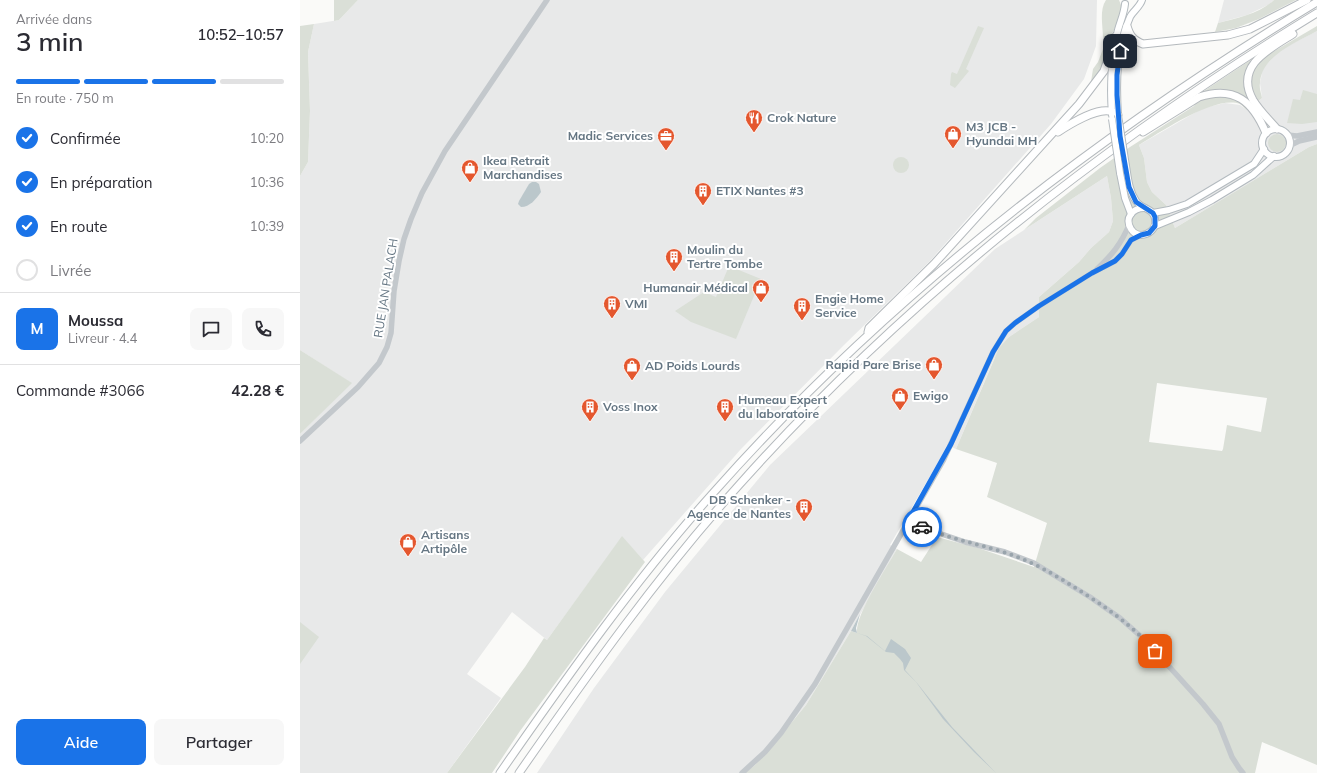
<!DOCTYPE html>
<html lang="fr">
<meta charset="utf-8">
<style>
body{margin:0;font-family:Mulish,sans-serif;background:#f7f7f7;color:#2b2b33;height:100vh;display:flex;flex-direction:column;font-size:15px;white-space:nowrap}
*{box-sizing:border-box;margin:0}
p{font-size:13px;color:#7c7c81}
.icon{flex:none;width:22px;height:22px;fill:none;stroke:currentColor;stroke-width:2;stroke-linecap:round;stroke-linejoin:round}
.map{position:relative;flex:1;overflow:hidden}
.side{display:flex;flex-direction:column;background:#fff;width:300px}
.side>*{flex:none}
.pin{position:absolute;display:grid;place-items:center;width:34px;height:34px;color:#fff;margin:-17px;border-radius:8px;box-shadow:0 2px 6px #0006}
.courier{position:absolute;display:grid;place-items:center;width:40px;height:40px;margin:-20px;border:3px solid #1a73e8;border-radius:50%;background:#fff;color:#222;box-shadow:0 1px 5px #0007}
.head em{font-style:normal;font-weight:600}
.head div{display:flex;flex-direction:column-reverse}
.head{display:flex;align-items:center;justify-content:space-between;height:68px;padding:0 16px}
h1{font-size:26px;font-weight:600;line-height:30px}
.bar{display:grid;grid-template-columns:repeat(4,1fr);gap:6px 4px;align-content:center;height:48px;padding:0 16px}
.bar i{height:5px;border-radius:3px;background:#e1e1e2}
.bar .on{background:#1a73e8}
.bar p{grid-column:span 4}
.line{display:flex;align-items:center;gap:10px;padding:0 16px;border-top:1px solid #e1e1e2}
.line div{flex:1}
.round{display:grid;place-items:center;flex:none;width:42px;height:42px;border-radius:8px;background:#f7f7f7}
ol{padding:0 16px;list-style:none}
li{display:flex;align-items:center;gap:12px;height:44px}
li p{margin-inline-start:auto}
li .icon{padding:4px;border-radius:50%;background:#1a73e8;color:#fff;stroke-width:4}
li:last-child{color:#7c7c81}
li i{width:22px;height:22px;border:2px solid #e1e1e2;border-radius:50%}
.cta{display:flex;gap:8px;margin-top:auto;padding:8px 16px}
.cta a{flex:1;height:46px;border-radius:8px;background:#1a73e8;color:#fff;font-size:16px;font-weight:600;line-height:46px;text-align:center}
.cta a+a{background:#f7f7f7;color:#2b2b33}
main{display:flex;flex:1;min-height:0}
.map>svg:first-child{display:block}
.built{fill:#e8e9e9}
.green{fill:#dadfd7;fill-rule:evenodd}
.water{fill:#bbc7cb}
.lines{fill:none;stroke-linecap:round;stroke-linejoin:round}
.secondary-casing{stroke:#b3babf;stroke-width:8}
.trunk-casing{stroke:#b4b9bd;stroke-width:9}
.tertiary{stroke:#c3c8cc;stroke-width:5.5}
.secondary{stroke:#fff;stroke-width:6}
.trunk{stroke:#fff;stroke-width:7}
.secondary-bridge-casing{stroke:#b3babf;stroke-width:8;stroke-linecap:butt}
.secondary-bridge{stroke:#fff;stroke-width:6}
.done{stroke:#99a4ac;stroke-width:4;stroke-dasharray:0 7.2}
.route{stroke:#1a73e8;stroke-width:5}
.labels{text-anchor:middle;stroke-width:4;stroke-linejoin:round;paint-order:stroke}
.poi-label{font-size:12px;font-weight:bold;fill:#657683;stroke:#fff;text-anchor:start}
.street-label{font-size:12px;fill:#657683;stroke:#fff}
</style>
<main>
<section class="side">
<div class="head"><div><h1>3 min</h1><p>Arrivée dans</p></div><em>10:52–10:57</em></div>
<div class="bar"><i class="on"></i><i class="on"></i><i class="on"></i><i></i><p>En route · 750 m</p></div>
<ol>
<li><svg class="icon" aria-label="check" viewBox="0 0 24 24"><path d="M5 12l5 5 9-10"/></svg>Confirmée<p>10:20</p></li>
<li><svg class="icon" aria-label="check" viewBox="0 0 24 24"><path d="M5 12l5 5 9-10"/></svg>En préparation<p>10:36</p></li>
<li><svg class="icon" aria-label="check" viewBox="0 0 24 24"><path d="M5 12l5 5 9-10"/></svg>En route<p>10:39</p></li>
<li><i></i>Livrée</li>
</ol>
<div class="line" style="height:72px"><b class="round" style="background:#1a73e8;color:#fff">M</b><div><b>Moussa</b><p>Livreur · 4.4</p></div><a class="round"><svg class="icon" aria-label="chat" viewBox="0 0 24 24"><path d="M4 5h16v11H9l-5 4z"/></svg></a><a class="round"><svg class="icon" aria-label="phone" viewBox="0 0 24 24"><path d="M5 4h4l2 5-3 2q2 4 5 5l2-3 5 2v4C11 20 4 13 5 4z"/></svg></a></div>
<div class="line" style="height:52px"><div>Commande #3066</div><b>42.28 €</b></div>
<div class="cta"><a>Aide</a><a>Partager</a></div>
</section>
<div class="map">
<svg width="1017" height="773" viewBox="0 0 1017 773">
<rect width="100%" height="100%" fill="#fafaf8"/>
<g class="built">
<polygon points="58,0 797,0 796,46 784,79 751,124 630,261 544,345 441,449 343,560 322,537 247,640 212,612 167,674 201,698 147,773 0,773 0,434 51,383 0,350 0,176 8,162 10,111 8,52 14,24 39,20"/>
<polygon points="924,0 974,0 968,5 947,15 918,23"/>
<polygon points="1017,31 1017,144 1009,147 875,228 866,205 852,192 847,182 844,158 839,145 903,108 925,103 940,105 947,110 962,98 960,83 963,68 980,50"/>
<polygon points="807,176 811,198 813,221 809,232 791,248 779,262 739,297 739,317 709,337 694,359 656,449 647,445 644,452 590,545 597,549 551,631 506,705 473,745 455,765 445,773 237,773 294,688 365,592 470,465 695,249"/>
</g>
<g class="green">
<polygon points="34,0 58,0 39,20 34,21"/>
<path d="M806 0H819L821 5V15L812 34 806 59 801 71 790 88 793 69 798 62 803 49V42L805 41 806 38H803C803 26 799 10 806 0Z"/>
<path d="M974 0H996L959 19 936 28 915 32 918 23C937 18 959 14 974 0Z"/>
<polygon points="14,24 8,52 10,111 8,162 0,176 0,26"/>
<polygon points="678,26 684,28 666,69 669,71 655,88 650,85 651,74 652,72 657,74"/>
<path d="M1017 26V31C997 42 961 56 960 83 959 88 961 93 962 98L947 110C945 109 942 105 940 104 915 95 861 132 839 145L844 158 847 182 852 192 866 205 875 228 1009 147 1017 144V765L962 742 955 773H445L455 765 473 745 506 705 551 631 557 633C555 615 587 567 597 549L621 562 637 537 678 548 734 567 747 523 687 497 697 463 656 449 699 348 709 337 739 317V297L779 262 791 248 809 232 813 221 811 198 807 176 724 230 736 218 800 168 830 147 894 106 901 93 949 61 971 53ZM857 383 967 398 961 432 927 425 923 449 922 451 849 442Z"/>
<polygon points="1003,90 1017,94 1017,122 1002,124 987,123 993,99 1000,100"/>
<circle cx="977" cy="143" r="9"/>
<circle cx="601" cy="165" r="8"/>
<polygon points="429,266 461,279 436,339 391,322 375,311 404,292 416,297"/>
<polygon points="0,350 52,383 0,434"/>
<polygon points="322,536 345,562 220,731 192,773 147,773 225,667 244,638 247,640"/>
<polygon points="0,622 19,637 0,664"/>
</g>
<g class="water">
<path d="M232 182H236L239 184 241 192C236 199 230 207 221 207L218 204 219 201 229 184Z"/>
<polygon points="560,614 556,628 557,633 567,636 585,651 591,639 605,649 611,658 605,670 617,683 652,727 696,773 674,752 643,719 616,682 604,670 603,663 600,659 594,653 586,652 566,636 551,631"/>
</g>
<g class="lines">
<g class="secondary-casing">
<g id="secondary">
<path d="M812 115C810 88 811 60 817 34 819 24 824 15 825 4"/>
<path d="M818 115C816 83 816 48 830 17 833 11 840 7 842 0"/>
<circle cx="976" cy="143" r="14"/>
<path d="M826 166C828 178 829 191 836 201 841 209 854 208 855 219 858 233 838 241 831 229 824 218 833 208 844 208"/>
<polyline points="820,173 825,198 831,214"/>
<polyline points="853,213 869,210 887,204 954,164 964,149"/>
<polyline points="855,226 889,212 912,200 953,175 974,156"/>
</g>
</g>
<g class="trunk-casing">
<g id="trunk">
<path d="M827 26C830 36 833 40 843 44L928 35 950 29 1007 0"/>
<path d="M977 129C969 120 959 110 953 100 934 66 969 49 993 34"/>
<path d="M758 132C770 124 795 109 809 111 812 111 815 113 818 115"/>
<path d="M843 132 899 97C935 85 953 102 966 133"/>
<polyline points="568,332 569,328 634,264 779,104 804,71 816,36"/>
<path d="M200 773C267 677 335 580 414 492 586 298 795 136 1017 2"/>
<path d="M219 773C288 674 358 575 439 485 606 298 804 143 1017 13"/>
</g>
</g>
<g class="tertiary">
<polyline points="987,135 997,136 1017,132"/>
<polyline points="989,146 999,141 1017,137"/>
<path d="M797 269C812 255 821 244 829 225"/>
<polyline points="0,441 58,387 79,363 87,347 91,333 94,291 99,261 104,239 111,219 122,193 145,151 247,0"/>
<polyline points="608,521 624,528 665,542 705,552 734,563 790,597 820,618 846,641 903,704 919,724 932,757 939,768 943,773"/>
<polyline points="442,773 465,752 481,733 515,684 643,461 693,352 706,331 715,323 739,306 792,273 815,261 822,254 831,240 841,235"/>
</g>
<use href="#secondary" class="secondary"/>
<use href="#trunk" class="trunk"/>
<g class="secondary-bridge-casing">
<g id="secondary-bridge">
<polyline points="818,115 826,166"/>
<polyline points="812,119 820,173"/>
</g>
</g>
<use href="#secondary-bridge" class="secondary-bridge"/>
</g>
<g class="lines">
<path class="done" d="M622 527C652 540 685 545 715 556 736 564 755 575 774 587 803 605 832 625 855 651"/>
<polyline class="route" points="622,527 608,521 651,444 693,352 706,331 715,323 739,306 792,273 815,261 822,254 831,240 841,235 849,233 855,226 855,217 853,213 836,202 829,187 820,136 817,95 817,75 820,51"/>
</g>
<defs>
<g id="restaurant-pin" transform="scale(0.9)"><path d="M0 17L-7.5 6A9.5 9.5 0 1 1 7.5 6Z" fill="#e4572e" stroke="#fff"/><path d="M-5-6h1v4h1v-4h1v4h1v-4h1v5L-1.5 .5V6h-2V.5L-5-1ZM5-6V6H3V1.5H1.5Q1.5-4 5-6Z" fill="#fff"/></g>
<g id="shop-pin" transform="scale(0.9)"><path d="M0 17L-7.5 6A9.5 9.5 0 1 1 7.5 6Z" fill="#e4572e" stroke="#fff"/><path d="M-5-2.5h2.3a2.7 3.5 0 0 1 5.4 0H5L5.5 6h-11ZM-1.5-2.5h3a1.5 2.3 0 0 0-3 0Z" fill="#fff"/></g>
<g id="office-pin" transform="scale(0.9)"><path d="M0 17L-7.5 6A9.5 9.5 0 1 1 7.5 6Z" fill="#e4572e" stroke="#fff"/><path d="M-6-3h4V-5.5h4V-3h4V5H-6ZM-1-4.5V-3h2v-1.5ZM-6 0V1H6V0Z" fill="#fff"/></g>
<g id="building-pin" transform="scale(0.9)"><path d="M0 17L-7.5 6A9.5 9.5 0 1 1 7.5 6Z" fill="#e4572e" stroke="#fff"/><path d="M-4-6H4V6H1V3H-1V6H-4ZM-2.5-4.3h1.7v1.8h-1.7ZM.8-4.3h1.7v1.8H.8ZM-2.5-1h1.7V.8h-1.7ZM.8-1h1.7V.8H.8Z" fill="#fff"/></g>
</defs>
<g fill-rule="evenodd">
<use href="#restaurant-pin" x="454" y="118"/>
<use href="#shop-pin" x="653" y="134"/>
<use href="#office-pin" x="366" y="136"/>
<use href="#shop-pin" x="170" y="168"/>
<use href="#building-pin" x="403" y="191"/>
<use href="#building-pin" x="374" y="257"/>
<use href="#shop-pin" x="461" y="288"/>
<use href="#building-pin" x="312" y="304"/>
<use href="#building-pin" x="502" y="306"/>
<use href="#shop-pin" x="634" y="365"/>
<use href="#shop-pin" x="332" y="366"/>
<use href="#shop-pin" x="600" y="396"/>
<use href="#building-pin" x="290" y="407"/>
<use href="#building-pin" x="425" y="407"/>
<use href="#building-pin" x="504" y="507"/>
<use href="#shop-pin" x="108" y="542"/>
</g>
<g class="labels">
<g class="poi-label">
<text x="467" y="122">Crok Nature</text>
<text x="666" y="131">M3 JCB -<tspan x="666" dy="14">Hyundai MH</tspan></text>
<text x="353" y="140" text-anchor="end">Madic Services</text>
<text x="183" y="165">Ikea Retrait<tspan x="183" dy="14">Marchandises</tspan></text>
<text x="416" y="195">ETIX Nantes #3</text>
<text x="387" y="254">Moulin du<tspan x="387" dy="14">Tertre Tombe</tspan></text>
<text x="448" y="292" text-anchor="end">Humanair Médical</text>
<text x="515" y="303">Engie Home<tspan x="515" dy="14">Service</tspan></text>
<text x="325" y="308">VMI</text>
<text x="621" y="369" text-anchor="end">Rapid Pare Brise</text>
<text x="345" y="370">AD Poids Lourds</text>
<text x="613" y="400">Ewigo</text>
<text x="438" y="404">Humeau Expert<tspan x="438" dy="14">du laboratoire</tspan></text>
<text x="303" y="411">Voss Inox</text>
<text x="491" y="504" text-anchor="end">DB Schenker -<tspan x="491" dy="14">Agence de Nantes</tspan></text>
<text x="121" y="539">Artisans<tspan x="121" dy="14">Artipôle</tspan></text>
</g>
<g class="street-label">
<text transform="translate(86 288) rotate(-81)" y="4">RUE JAN PALACH</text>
</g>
</g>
</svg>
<div class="pin" style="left:855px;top:651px;background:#ea580c"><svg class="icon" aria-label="bag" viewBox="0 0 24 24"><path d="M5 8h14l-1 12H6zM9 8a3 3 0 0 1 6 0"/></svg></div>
<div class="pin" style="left:820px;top:51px;background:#1f2937"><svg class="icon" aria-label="home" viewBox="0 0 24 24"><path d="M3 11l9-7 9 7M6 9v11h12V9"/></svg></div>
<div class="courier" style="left:622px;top:527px"><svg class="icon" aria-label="car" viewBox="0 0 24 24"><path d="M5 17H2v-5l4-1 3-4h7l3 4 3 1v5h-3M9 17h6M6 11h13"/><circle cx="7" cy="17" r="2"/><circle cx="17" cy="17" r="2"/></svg></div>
</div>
</main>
